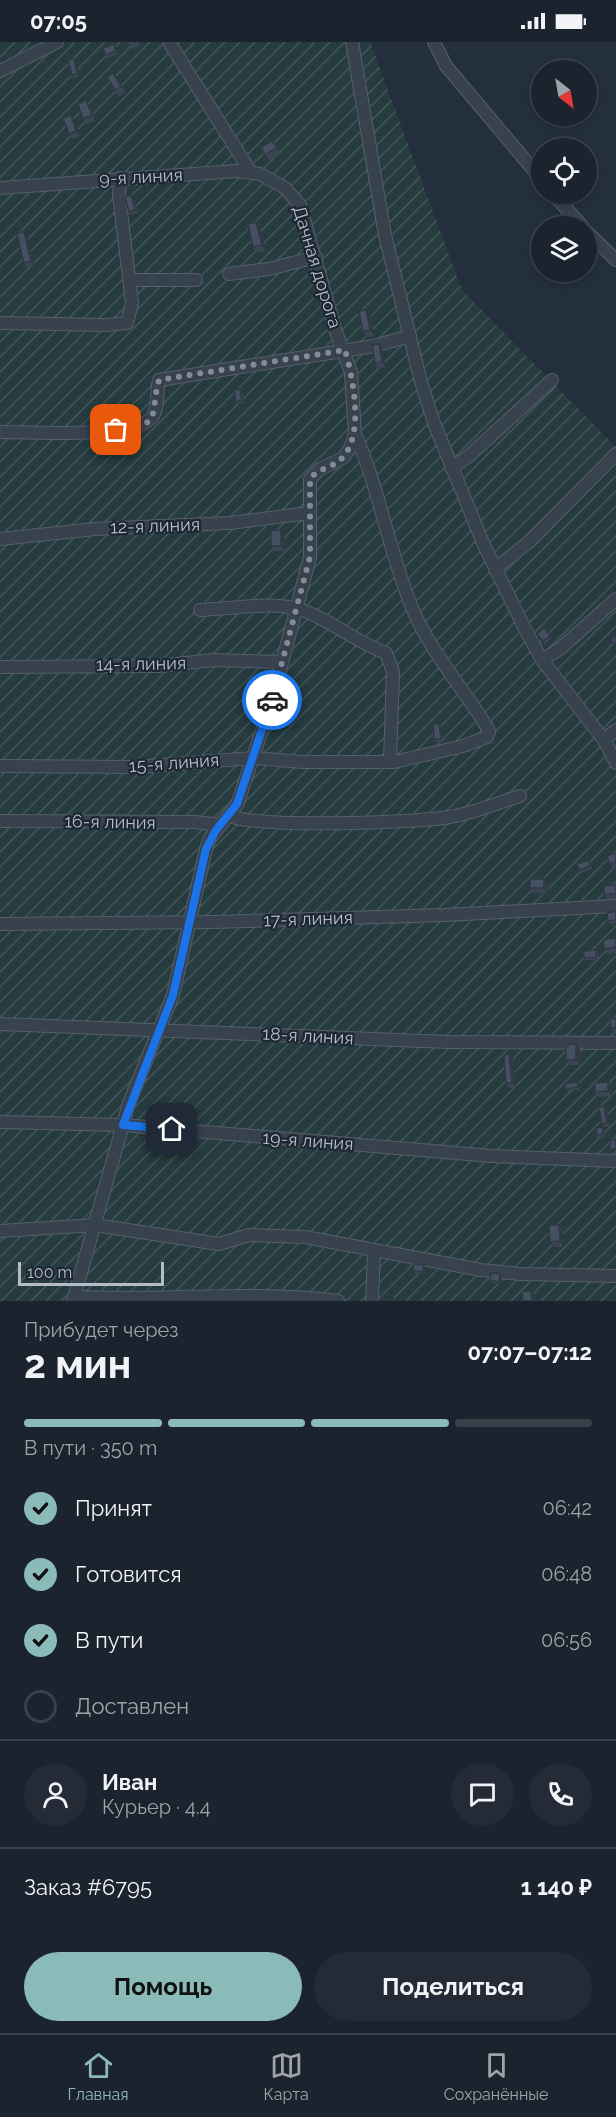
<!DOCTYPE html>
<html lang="ru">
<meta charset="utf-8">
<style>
body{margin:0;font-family:Raleway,sans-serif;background:#242b36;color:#f1f3f6;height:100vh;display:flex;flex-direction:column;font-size:22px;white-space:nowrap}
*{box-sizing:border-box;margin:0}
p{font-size:20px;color:#a0a4aa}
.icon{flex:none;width:33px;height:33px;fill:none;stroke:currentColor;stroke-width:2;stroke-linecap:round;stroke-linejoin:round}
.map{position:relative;height:1259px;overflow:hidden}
.side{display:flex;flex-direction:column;background:#1b232e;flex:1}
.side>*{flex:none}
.needle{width:39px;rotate:149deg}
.tools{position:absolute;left:531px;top:18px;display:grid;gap:12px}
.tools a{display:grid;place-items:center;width:66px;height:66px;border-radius:50%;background:#1b232e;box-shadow:0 3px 9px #0003,0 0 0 2px #39404a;font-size:30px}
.scale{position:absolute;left:18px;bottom:15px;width:146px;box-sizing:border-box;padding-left:6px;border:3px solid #b4bcc9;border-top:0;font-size:16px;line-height:21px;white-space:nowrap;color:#b4bcc9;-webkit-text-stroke:4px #1d2633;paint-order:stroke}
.pin{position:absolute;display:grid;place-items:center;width:51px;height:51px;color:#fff;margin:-26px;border-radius:12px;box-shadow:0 3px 9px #0006}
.courier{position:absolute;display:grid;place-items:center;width:60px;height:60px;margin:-30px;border:4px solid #1a73e8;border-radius:50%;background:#fff;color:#222;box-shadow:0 2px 8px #0007}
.headline em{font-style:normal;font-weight:700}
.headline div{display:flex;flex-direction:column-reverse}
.headline{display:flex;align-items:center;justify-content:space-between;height:102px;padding:0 24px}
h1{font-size:39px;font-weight:700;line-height:45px}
.bar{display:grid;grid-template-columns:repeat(4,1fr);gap:9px 6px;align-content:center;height:72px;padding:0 24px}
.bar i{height:8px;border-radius:4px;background:#39404a}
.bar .current{background:#8bbbb9}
.bar p{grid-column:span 4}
.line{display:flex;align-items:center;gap:15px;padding:0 24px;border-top:2px solid #39404a}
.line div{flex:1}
.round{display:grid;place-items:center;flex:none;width:63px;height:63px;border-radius:32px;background:#242b36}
ol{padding:0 24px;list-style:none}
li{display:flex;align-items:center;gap:18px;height:66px}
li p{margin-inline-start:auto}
li .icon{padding:6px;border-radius:50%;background:#8bbbb9;color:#111;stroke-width:4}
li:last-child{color:#a0a4aa}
li i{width:33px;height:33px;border:3px solid #39404a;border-radius:50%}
.primary-button{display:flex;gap:12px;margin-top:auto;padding:12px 24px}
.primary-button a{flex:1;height:69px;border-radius:36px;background:#8bbbb9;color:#111;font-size:24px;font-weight:700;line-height:69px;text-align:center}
.primary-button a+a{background:#242b36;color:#f1f3f6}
.status{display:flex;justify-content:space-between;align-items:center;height:42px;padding:0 30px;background:#1b232e;direction:ltr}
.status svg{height:16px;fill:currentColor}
.tabs{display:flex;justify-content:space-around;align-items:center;height:84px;border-top:2px solid #39404a;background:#1b232e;font-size:16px;color:#a0a4aa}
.tabs a{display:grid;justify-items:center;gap:3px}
.tabs .current{color:#8bbbb9}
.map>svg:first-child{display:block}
.garden{fill:url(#garden-furrows)}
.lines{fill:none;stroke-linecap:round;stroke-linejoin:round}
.minor-casing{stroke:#565f6c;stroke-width:14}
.minor{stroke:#38414e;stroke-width:12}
.wall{fill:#3b4654}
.shaded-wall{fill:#303945}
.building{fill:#455162;stroke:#303945;stroke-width:1.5}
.done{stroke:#828b98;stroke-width:6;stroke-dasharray:0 10.8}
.route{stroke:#1a73e8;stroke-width:8}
.labels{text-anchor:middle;stroke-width:4.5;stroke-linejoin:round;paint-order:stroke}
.street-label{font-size:18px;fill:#b4bcc9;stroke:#1d2633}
</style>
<div class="status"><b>07:05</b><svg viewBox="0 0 49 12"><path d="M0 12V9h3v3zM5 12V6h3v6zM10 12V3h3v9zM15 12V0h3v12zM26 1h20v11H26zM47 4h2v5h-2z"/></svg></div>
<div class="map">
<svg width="616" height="1259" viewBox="0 0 616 1259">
<defs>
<pattern id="garden-furrows" width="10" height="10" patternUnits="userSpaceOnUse" patternTransform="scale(1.5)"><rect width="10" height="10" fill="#263c3f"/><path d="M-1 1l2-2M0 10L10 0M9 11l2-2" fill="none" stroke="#435659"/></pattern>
</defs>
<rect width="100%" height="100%" fill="#242f3e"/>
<polygon class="garden" points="0,0 370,0 462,248 616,405 616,1259 0,1259"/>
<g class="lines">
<g class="minor-casing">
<g id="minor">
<polyline points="169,0 250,129"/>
<polyline points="352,0 385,193 421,340 434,381 483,501 525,587 542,618 604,698 616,721"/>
<polyline points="434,0 446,24 542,138"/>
<polyline points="0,29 57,0"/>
<polyline points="0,146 236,129 260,132 285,146 300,163 335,287 351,330 355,392 350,406 343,416 320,427 310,437 310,515 273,655 237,763 210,796 206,807 173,953 129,1061 73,1259"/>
<polyline points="553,152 582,184"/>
<polyline points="586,189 616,218"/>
<polyline points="229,232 269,227 316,215"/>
<polyline points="130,238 196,238"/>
<polyline points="0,281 107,283 127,281 132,261 119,153 120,136"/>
<path d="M0 390C29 390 138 397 153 374 159 365 156 349 159 338L374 304 410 294"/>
<polyline points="451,426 469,414 552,338"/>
<polyline points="0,497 95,487 230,481 309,471"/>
<polyline points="495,527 530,499 616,412"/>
<path d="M200 568C228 567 267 560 294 566 325 573 355 600 386 611L393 630 390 720"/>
<polyline points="542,618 561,606 616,557"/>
<polyline points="0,625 159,624 213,618 282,620"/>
<polyline points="604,698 616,688"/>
<path d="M0 724 138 725 253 716 303 720H394L463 704 487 695 489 689 482 677C459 642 429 606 413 568 389 511 380 448 355 392"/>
<path d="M230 774C259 786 414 781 450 775 474 771 497 761 520 754"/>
<polyline points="0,779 194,780 221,783"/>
<polyline points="0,882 212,880 445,873 616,864"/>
<polyline points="0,982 448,1000 616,1001"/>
<polyline points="0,1080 123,1083 492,1114 616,1119"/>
<polyline points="0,1189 95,1183 219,1202 249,1193 305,1195 481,1228 520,1232 616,1234"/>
<path d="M74 1255C162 1259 250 1248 338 1259"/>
<polyline points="372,1259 374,1209"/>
</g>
</g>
<use href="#minor" class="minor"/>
</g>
<g class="wall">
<polygon points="127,0 138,0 140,3 132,7"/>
<polygon points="114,2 118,12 108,16 106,13"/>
<polygon points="74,17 76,19 79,34 74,36 72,33"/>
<polygon points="113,31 125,50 119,54 115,48"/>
<polygon points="86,58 90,64 95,79 87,82 83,77"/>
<polygon points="71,73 74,79 80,94 73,97 69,92"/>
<polygon points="276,104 280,112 269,118 265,113"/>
<polygon points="131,153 133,156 137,171 131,173 129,170"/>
<polygon points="260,186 265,209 257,211 253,205"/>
<polygon points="24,190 27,195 34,224 28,226 24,221"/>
<polygon points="370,273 374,294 367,295 363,290"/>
<polygon points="379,302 382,307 386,325 379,326 375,321"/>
<polygon points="242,350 244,361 237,362 236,360"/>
<polygon points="281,488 284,493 285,509 275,509 271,504"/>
<polygon points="544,586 552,596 545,602 537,592"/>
<polygon points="441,684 442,700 436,700 434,697"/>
<polygon points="616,811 616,827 614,828 610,822"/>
<polygon points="589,820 592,827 581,831 579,828"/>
<polygon points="548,842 548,851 534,851 530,846"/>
<polygon points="616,843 616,857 608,857 604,852"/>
<polygon points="616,869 616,881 610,882 608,879"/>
<polygon points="616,896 616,911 608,912 604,907"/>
<polygon points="596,908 598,911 598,918 586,918 584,916"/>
<polygon points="616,976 616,991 614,991 611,986"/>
<polygon points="576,1002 580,1008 580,1023 570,1023 566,1018"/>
<polygon points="513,1017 516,1046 510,1046 506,1041"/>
<polygon points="608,1040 612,1046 612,1054 599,1055 595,1050"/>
<polygon points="579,1043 580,1048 567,1049 565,1047"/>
<polygon points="606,1067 609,1084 604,1085 602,1082"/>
<polygon points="603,1085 604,1088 605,1095 598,1096 597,1093"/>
<polygon points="563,1188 563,1205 554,1205 550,1200"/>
<polygon points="426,1226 425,1232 415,1231 413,1228"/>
<polygon points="500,1232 502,1234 501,1242 492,1241 490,1238"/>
</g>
<g class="shaded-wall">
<polygon points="74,17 76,19 79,34 77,32"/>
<polygon points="86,58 90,64 95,79 92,73"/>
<polygon points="71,73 74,79 80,94 76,89"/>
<polygon points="256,180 260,186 265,209 262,203"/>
<polygon points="24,190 27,195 34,224 31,219"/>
<polygon points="366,268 370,273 374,294 370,288"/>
<polygon points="379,302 382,307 386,325 382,320"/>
<polygon points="281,488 284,493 285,509 281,504"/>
<polygon points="439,682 441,684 442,700 441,697"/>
<polygon points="544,837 548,842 548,851 544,846"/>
<polygon points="576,1002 580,1008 580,1023 576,1018"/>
<polygon points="509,1012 513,1017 516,1046 512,1041"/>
<polygon points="608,1040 612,1046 612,1054 608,1049"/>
<polygon points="604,1064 606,1067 609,1084 607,1081"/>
<polygon points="559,1183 563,1188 563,1205 560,1199"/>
<polygon points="424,1223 426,1226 425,1232 423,1230"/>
<polygon points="500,1232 502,1234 501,1242 499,1240"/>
<polygon points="531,1249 535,1255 535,1259 532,1259"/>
</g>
<g class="building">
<polygon points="114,2 116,9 106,13 103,6"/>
<polygon points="74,17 77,32 72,33 68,18"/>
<polygon points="113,31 121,45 115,48 107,35"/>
<polygon points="86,58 92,73 83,77 78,62"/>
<polygon points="71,73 76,89 69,92 63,76"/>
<polygon points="272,99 277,106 265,113 261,105"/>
<polygon points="131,153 135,168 129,170 125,155"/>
<polygon points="256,180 262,203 253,205 248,182"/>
<polygon points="24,190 31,219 24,221 17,191"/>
<polygon points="366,268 370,288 363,290 359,269"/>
<polygon points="379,302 382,320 375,321 372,303"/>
<polygon points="240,347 242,358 236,360 234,348"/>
<rect x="271" y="488" width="10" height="16"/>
<polygon points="544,586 550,594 543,599 537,592"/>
<polygon points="616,592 616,603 611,598"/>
<polygon points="433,682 439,682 441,697 434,697"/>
<polygon points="616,811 616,820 610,822 607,814"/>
<polygon points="588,818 590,824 579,828 577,822"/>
<rect x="530" y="837" width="14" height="9"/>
<polygon points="616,843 616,852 604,852 604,844"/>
<polygon points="616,869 616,878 608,879 607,871"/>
<polygon points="616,896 616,905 604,907 603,898"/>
<polygon points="596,908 596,915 584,916 584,909"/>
<polygon points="616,976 616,986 611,986 610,977"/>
<polygon points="576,1002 576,1018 566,1018 566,1003"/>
<polygon points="509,1012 512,1041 506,1041 504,1013"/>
<polygon points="578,1040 578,1045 565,1047 565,1042"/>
<polygon points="608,1040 608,1049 595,1050 595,1041"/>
<polygon points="604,1064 607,1081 602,1082 599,1065"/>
<polygon points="603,1085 603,1092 597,1093 596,1086"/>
<rect x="610" y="1098" width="6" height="9"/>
<polygon points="549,1183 559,1183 560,1199 550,1200"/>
<polygon points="414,1222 424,1223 423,1230 413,1228"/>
<polygon points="491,1231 500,1232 499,1240 490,1238"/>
<polygon points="531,1249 532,1259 523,1259 522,1250"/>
<polygon points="396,1257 396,1259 386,1259 386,1258"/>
</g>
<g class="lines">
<path class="done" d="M116 388C164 383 149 374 159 338L345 308C353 336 365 395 341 417 331 427 318 426 310 437V515L272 658"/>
<polyline class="route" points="172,1087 123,1083 173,953 206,807 216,788 237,762 272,658"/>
</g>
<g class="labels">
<g class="street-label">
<text transform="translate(141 135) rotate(-3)" y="6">9-я линия</text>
<text transform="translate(317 225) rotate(73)" y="6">Дачная дорога</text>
<text transform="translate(155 484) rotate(-2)" y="6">12-я линия</text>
<text transform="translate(141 622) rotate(-1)" y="6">14-я линия</text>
<text transform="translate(174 721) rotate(-4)" y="6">15-я линия</text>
<text transform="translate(110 780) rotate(1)" y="6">16-я линия</text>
<text transform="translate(308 877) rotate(-2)" y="6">17-я линия</text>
<text transform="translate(308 994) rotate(3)" y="6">18-я линия</text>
<text transform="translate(308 1099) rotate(4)" y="6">19-я линия</text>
</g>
</g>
</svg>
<div class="tools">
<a><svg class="needle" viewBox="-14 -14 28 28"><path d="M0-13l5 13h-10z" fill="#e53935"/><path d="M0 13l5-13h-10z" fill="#a0a4aa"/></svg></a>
<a><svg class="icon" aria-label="locate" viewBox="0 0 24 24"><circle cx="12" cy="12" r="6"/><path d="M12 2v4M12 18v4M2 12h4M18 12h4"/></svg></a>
<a><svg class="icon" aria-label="layers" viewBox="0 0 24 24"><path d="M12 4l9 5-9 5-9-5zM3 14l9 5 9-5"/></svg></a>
</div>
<div class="scale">100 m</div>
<div class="pin" style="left:116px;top:388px;background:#ea580c"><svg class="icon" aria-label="bag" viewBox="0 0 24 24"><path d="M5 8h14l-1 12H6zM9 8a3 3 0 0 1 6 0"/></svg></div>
<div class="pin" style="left:172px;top:1087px;background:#1f2937"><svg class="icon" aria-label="home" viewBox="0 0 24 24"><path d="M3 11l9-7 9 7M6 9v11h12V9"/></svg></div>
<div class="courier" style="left:272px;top:658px"><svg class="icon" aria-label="car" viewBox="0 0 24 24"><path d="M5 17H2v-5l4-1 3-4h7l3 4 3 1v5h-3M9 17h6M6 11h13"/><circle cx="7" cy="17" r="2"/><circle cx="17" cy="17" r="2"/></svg></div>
</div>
<section class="side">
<div class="headline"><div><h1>2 мин</h1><p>Прибудет через</p></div><em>07:07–07:12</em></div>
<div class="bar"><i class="current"></i><i class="current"></i><i class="current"></i><i></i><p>В пути · 350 m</p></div>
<ol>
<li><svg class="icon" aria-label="check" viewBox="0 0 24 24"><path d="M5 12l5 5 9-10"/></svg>Принят<p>06:42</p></li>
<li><svg class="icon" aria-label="check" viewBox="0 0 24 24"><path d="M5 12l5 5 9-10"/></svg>Готовится<p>06:48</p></li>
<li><svg class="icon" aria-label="check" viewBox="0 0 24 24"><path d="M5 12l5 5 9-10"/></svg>В пути<p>06:56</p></li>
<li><i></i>Доставлен</li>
</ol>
<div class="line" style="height:108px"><a class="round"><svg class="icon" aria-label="person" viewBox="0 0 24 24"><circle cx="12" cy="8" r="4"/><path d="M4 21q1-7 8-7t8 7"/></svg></a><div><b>Иван</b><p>Курьер · 4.4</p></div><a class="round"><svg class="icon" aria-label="chat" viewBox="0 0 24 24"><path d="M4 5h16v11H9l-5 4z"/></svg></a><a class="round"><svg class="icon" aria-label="phone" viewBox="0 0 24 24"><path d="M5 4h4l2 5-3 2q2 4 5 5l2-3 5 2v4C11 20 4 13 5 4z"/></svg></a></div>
<div class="line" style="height:78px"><div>Заказ #6795</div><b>1 140 ₽</b></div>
<div class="primary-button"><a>Помощь</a><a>Поделиться</a></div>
</section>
<nav class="tabs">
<a class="current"><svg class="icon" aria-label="home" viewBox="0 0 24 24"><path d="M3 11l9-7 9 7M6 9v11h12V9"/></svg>Главная</a>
<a><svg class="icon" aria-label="map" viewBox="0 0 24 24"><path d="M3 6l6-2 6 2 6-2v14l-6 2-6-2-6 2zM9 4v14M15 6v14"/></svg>Карта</a>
<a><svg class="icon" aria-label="saved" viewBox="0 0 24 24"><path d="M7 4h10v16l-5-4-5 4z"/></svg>Сохранённые</a>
</nav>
